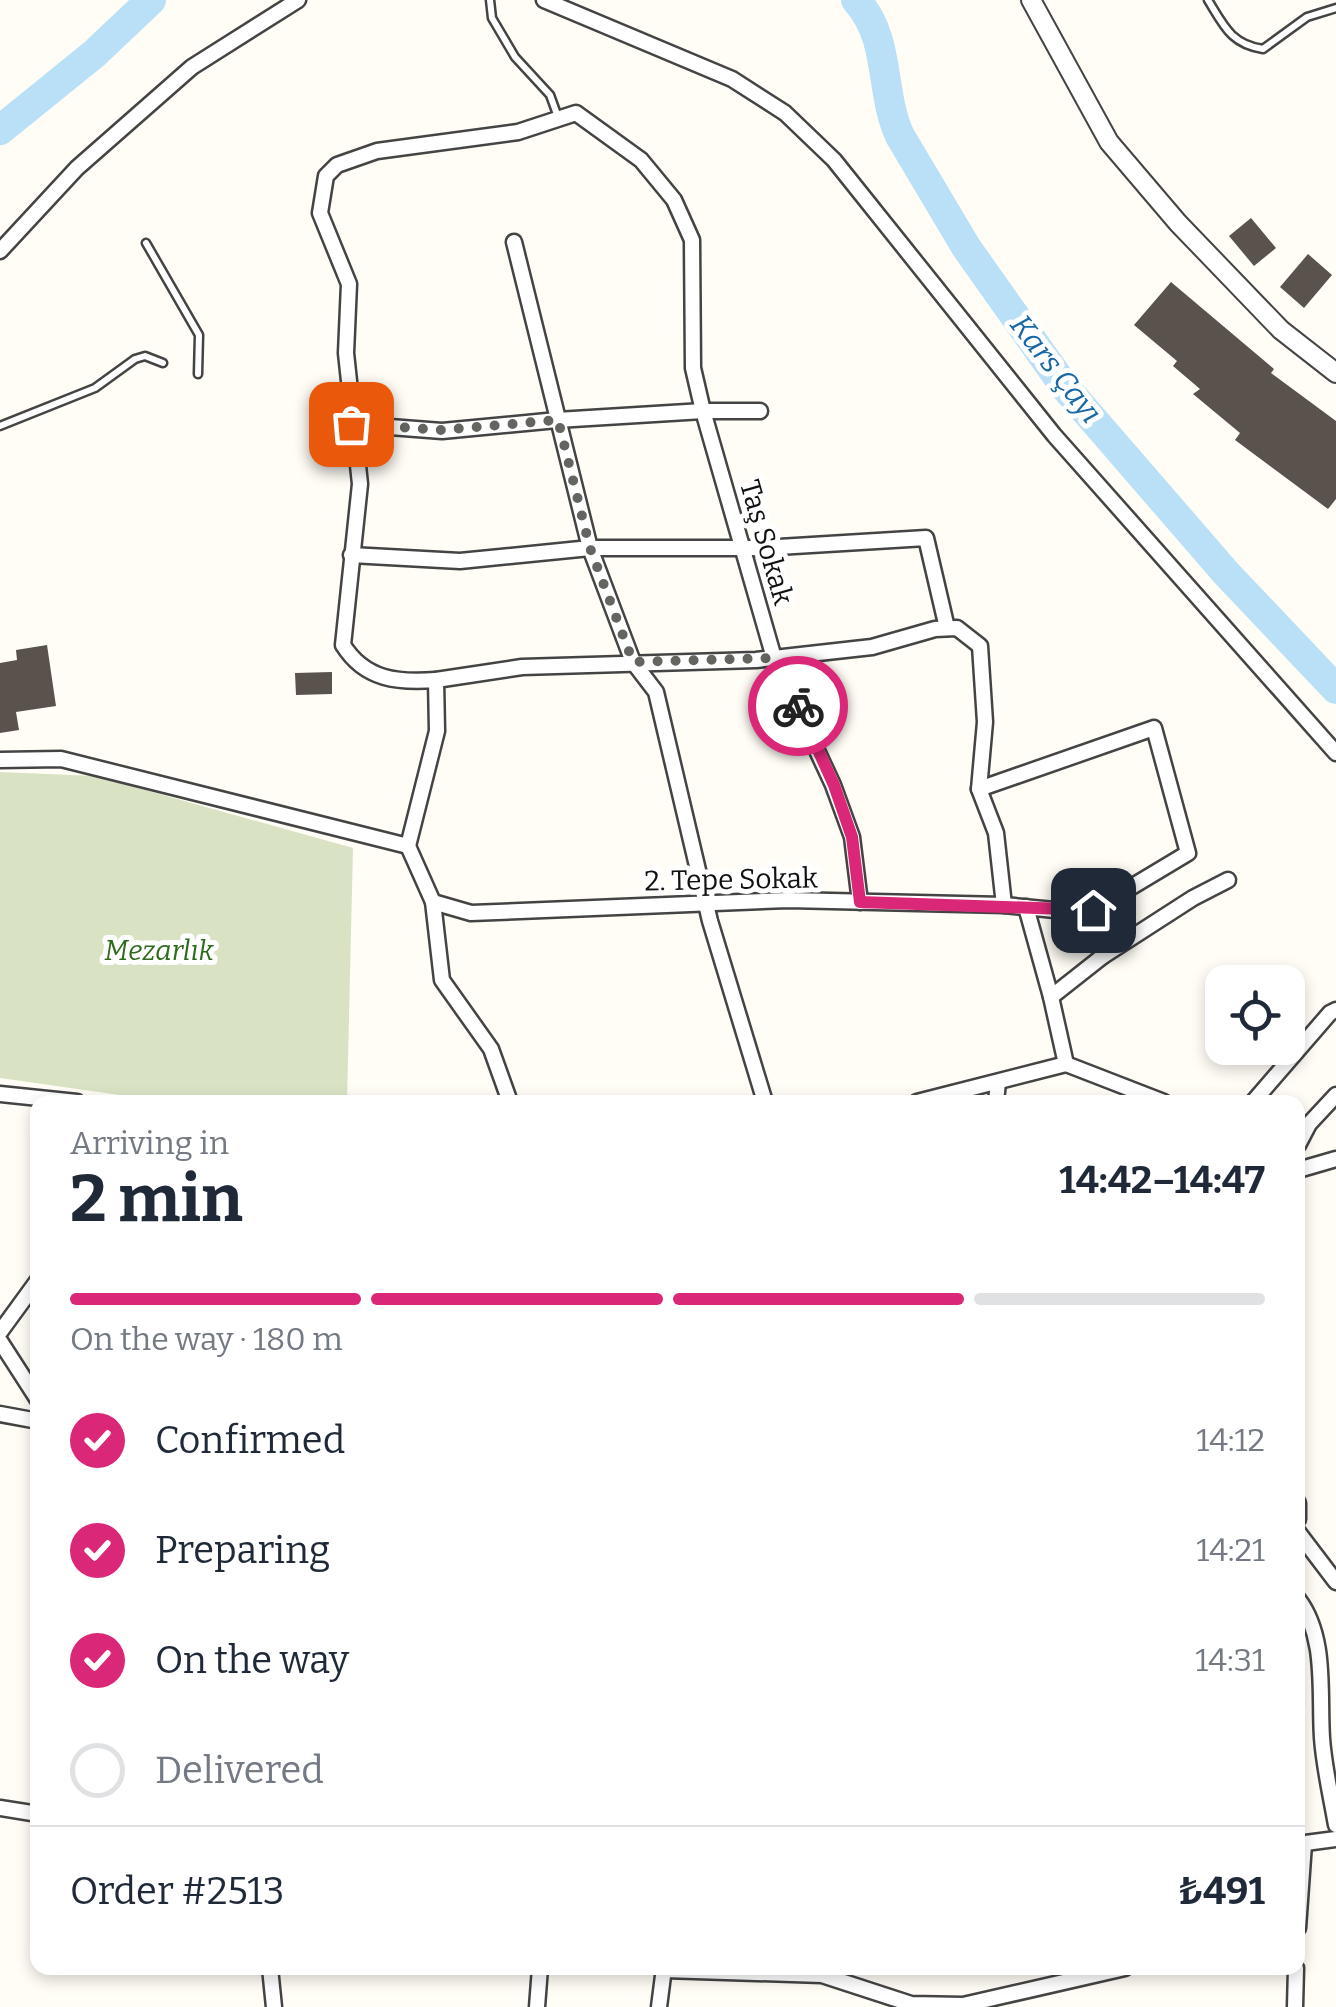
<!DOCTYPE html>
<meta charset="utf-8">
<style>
body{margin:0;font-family:Bitter,serif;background:#f2f2f3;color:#1f2937;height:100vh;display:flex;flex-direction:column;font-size:38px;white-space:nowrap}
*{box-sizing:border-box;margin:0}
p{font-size:32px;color:#747a83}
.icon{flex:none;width:55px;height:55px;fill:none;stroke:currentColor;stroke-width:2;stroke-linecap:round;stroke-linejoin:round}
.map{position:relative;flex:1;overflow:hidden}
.sheet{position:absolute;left:30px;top:1095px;width:1275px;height:880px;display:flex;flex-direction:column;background:#fff;border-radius:20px;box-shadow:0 5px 15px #0003}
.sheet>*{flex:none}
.buttons{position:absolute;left:1205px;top:965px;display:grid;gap:20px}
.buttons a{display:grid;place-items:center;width:100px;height:100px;border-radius:20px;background:#fff;box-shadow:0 5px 15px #0003;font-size:50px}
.pin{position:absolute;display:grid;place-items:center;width:85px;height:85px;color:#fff;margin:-42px;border-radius:20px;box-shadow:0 5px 15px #0006}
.courier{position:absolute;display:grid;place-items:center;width:100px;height:100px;margin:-50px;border:8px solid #db2777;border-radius:50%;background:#fff;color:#222;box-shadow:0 2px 12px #0007}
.head em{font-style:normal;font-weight:700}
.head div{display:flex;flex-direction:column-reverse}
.head{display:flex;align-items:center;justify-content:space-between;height:170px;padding:0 40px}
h1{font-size:65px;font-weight:700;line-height:75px}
.bar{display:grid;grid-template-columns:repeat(4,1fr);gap:15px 10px;align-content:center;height:120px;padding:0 40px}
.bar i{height:12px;border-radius:8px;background:#e0e1e3}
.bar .selected{background:#db2777}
.bar p{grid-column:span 4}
.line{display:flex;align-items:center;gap:25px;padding:0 40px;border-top:2px solid #e0e1e3}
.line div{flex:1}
ol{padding:0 40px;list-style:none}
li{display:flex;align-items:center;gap:30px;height:110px}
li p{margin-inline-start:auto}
li .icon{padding:10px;border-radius:50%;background:#db2777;color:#fff;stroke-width:4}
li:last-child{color:#747a83}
li i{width:55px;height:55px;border:5px solid #e0e1e3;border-radius:50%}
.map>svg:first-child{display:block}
.cemetery{fill:#d9e3c4}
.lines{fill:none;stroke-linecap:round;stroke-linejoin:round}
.river{stroke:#b9e0f7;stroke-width:30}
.building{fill:#5a524d}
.service-casing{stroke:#444;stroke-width:11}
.minor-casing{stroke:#444;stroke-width:19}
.tertiary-casing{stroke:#444;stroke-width:22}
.service{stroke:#fff;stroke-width:6}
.minor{stroke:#fff;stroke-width:14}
.tertiary{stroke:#fff;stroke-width:18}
.done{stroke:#646461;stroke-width:10;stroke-dasharray:0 18}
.route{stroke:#db2777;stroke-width:12}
.labels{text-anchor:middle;stroke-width:10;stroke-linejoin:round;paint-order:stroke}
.street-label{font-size:28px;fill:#111;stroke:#fff}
.park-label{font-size:28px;font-style:italic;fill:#2f6b1f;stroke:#fff}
.water-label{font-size:30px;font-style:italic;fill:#1768a6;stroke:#fff}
</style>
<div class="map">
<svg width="1336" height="2007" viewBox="0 0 1336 2007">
<rect width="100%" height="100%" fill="#fffdf5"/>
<polygon class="cemetery" points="0,772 95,776 353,848 347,1102 169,1102 0,1078"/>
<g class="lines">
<g class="river">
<path d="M856 0C892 40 879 91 900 136L966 247 1065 387 1226 573 1336 689"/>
<polyline points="0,130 94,54 151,0"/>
</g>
</g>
<g class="building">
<polygon points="1251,218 1276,248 1254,266 1229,236"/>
<polygon points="1308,254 1332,275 1304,308 1280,287"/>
<polygon points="1171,282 1274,369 1271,373 1336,421 1336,499 1328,509 1235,440 1240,433 1193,394 1200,389 1173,366 1177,361 1134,325"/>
<polygon points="47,645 56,706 16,712 19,730 0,733 0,663 17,660 16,650"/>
<polygon points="332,672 332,694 296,695 295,673"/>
</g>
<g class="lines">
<g class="service-casing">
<g id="service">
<polyline points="490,0 492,18 515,57 550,95 558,117"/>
<path d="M1208 0C1224 26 1231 44 1263 49L1307 17 1336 8"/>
<polyline points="146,243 199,335 198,374"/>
<polyline points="0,426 95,388 135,359 145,356 163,363"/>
</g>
</g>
<g class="minor-casing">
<g id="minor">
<polyline points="544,0 732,79 785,113 834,160 1054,435 1336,753"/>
<polyline points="514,242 590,548 633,662 656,692 710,921 765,1102"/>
<polyline points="0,251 77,168 192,67 298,0"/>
<polyline points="351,424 442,431 557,420 703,411 760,411"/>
<polyline points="351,555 460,561 590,548 761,548 926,538 947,628"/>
<polyline points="436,680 522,667 756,660 872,647 935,629 957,628 980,646 985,722 979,789 996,833 1004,905"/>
<polyline points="0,760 61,759 408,846"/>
<path d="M408 846 437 731 436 680C398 683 365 680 343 645L360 484 346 353 349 284 320 213 326 176 337 165 377 151 518 132 576 113 641 160 674 200 692 240 693 368 703 411 774 658 833 785 852 837 860 902"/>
<polyline points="408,846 433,902 471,913 788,900 1004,905 1075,912 1093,910 1188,853 1154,728 979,789"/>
<polyline points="433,902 442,980 491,1049 510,1102"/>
<polyline points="1026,907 1051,997"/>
<polyline points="1093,910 1103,956 1051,997 1066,1064 1164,1102"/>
<polyline points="1103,956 1193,898 1228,880"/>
<polyline points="0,1094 77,1102"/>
<polyline points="917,1102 1066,1064"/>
<polyline points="996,1102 998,1082"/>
<polyline points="1253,1102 1330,1013 1336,1010"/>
<polyline points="1298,1145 1309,1124 1336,1095"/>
<polyline points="1298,1170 1336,1159"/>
<polyline points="0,1332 38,1280"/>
<polyline points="0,1341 38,1400"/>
<polyline points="0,1414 38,1421"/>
<polyline points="1298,1503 1298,1519"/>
<polyline points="1298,1532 1336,1582"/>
<path d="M1298 1599C1327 1637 1319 1692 1322 1738 1324 1767 1331 1796 1336 1825"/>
<polyline points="0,1808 38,1814"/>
<polyline points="1298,1844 1336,1839"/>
<polyline points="1298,1928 1304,1844"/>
<polyline points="270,1968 274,2007"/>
<polyline points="664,1970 822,1975 911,2004 963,2005 1125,1968"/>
<polyline points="537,2007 540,1968"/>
<polyline points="659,2007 664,1968"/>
<polyline points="1295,2007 1296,1968"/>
</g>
</g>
<g class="tertiary-casing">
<polyline id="tertiary" points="1031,0 1109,142 1178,223 1281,330 1336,373"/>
</g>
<use href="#service" class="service"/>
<use href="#minor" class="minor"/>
<use href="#tertiary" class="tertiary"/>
</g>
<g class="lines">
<polyline class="done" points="351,424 442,430 558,420 590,548 633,662 774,658 798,706"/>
<polyline class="route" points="798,706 834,785 852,837 860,902 1093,910"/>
</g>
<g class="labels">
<g class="street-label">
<text transform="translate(767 542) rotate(74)" y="10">Taş Sokak</text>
<text transform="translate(731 879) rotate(-1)" y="10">2. Tepe Sokak</text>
</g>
<g class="park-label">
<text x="159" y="960">Mezarlık</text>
</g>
<g class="water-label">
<text transform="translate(1056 369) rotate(52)" y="10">Kars Çayı</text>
</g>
</g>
</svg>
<div class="buttons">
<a><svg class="icon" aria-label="locate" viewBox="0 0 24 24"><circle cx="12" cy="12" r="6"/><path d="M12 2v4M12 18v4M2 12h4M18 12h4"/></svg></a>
</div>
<div class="pin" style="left:351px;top:424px;background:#ea580c"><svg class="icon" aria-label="bag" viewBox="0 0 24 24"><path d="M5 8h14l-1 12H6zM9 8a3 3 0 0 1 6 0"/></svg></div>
<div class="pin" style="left:1093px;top:910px;background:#1f2937"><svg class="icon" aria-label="home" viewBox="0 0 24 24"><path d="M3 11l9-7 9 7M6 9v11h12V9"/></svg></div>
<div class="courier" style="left:798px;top:706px"><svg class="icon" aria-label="bike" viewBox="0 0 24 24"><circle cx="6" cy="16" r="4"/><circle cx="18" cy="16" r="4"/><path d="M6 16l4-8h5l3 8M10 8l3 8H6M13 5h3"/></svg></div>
<section class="sheet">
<div class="head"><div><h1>2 min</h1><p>Arriving in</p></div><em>14:42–14:47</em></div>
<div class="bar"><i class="selected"></i><i class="selected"></i><i class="selected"></i><i></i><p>On the way · 180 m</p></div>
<ol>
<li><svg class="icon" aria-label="check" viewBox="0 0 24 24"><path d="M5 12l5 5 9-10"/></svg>Confirmed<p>14:12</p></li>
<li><svg class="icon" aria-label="check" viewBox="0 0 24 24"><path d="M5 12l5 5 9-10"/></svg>Preparing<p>14:21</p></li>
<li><svg class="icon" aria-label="check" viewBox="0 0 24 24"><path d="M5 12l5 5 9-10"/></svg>On the way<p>14:31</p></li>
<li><i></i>Delivered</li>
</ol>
<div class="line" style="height:130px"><div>Order #2513</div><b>₺491</b></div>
</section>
</div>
